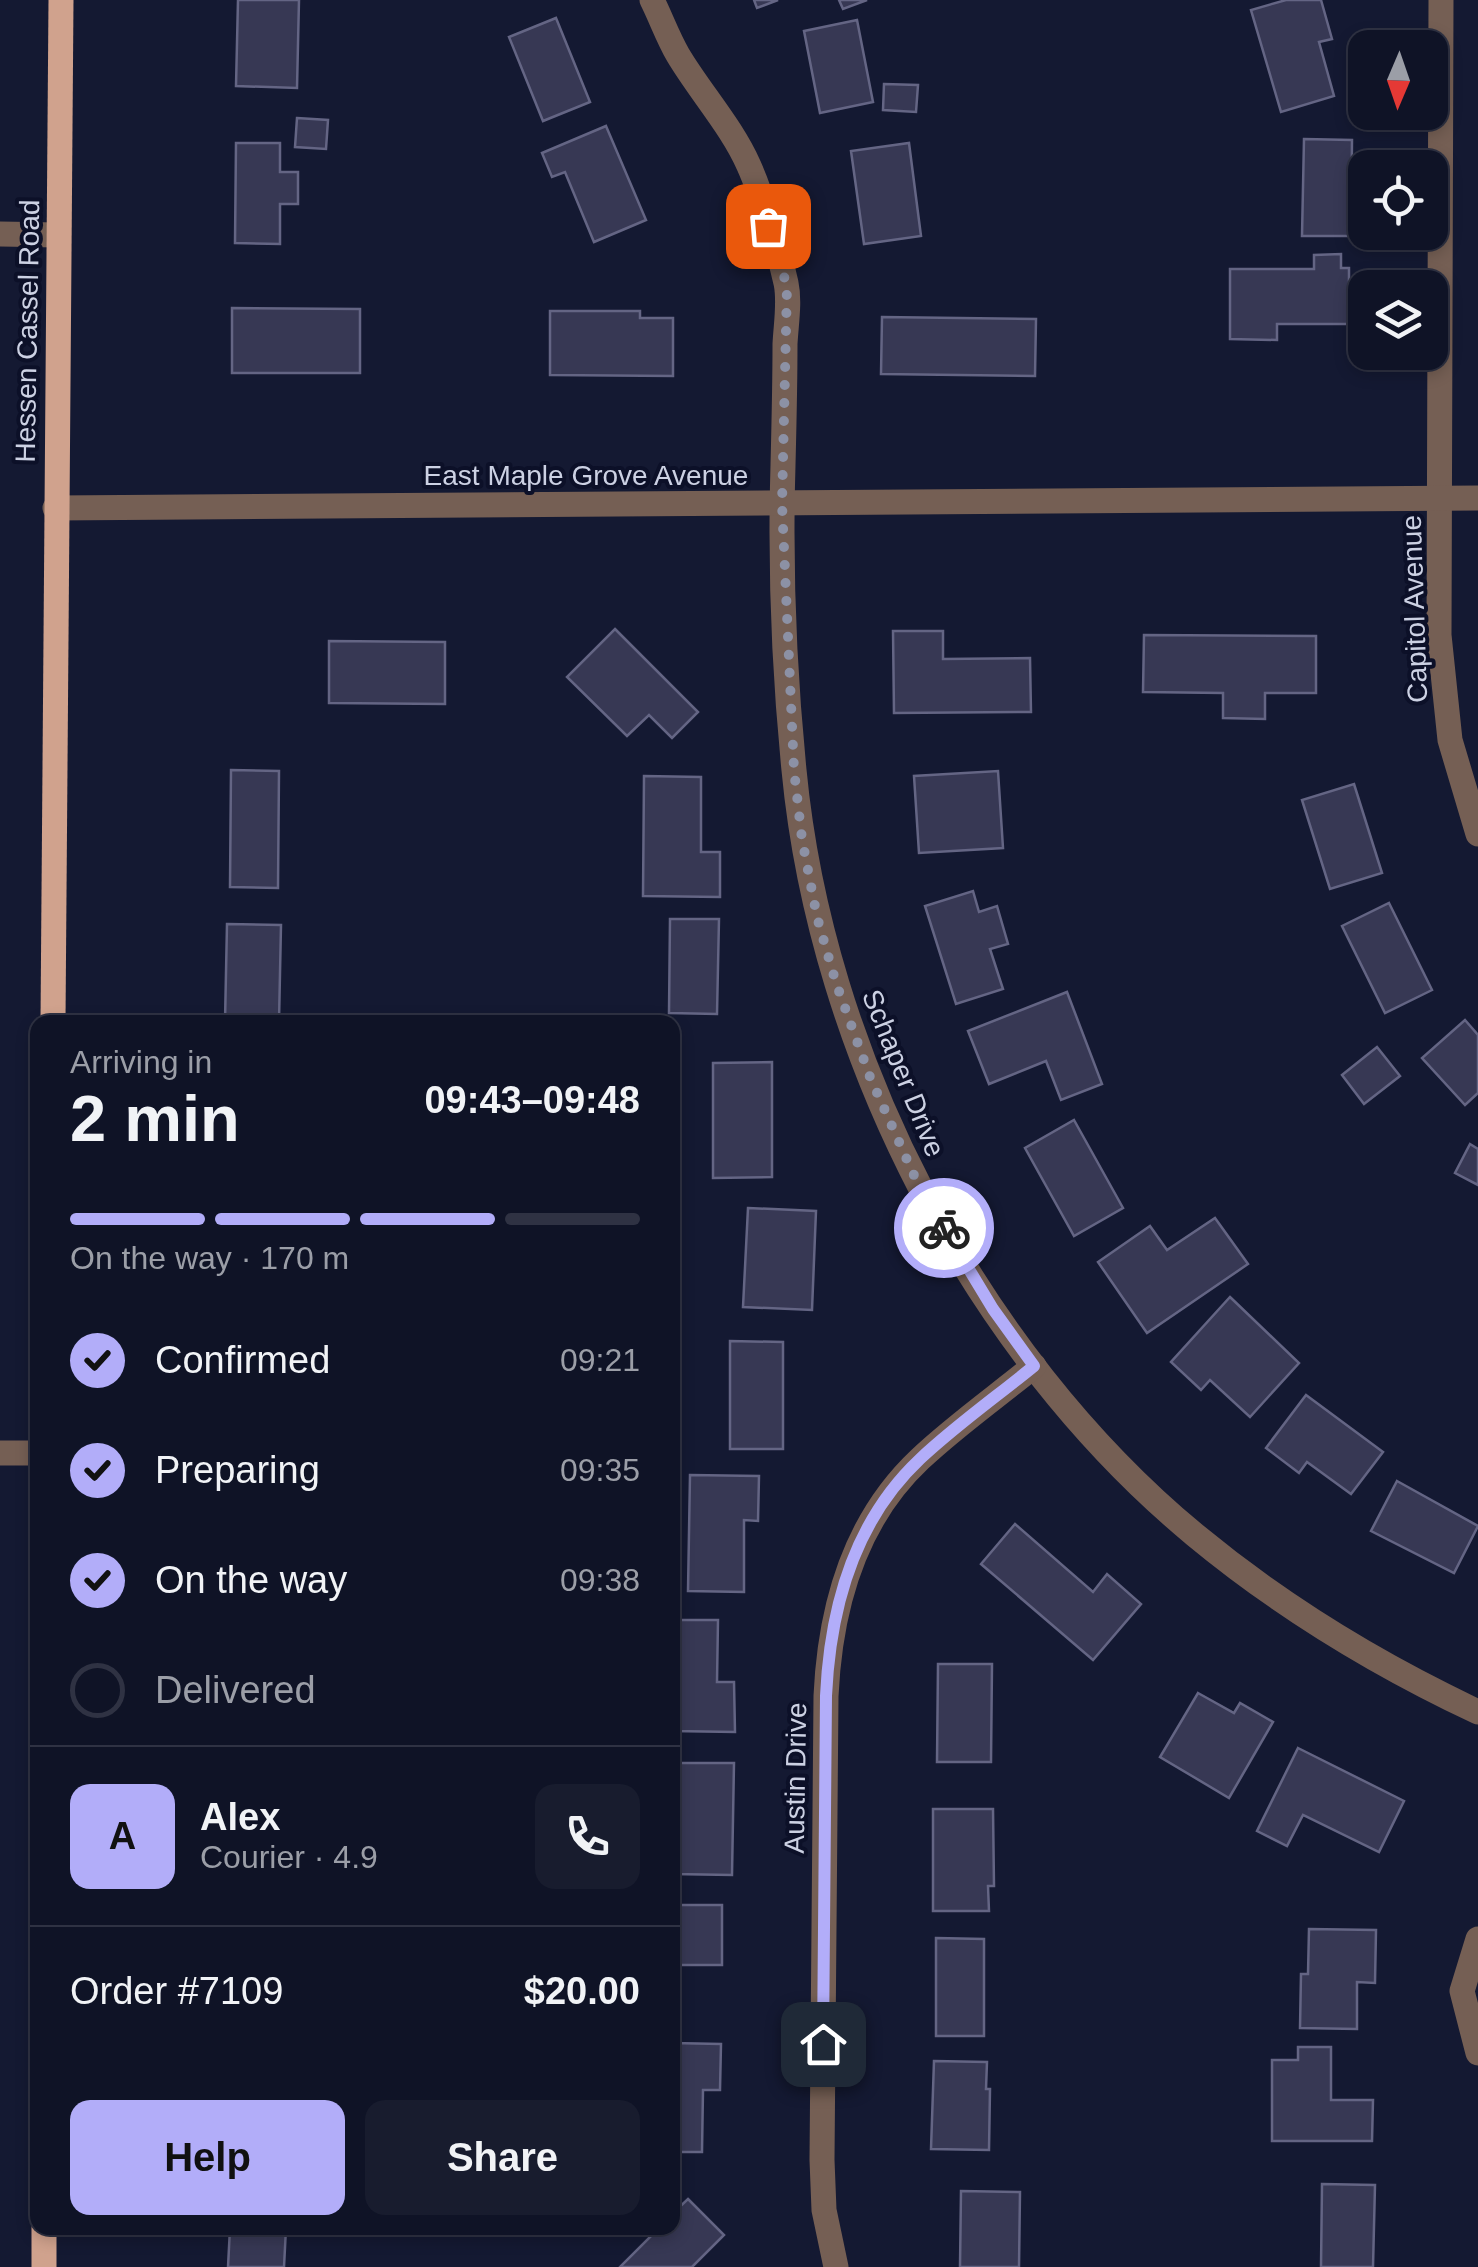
<!DOCTYPE html>
<meta charset="utf-8">
<style>
body{margin:0;font-family:Helvetica,sans-serif;background:#181c2e;color:#f1f3f6;height:100vh;display:flex;flex-direction:column;font-size:38px;white-space:nowrap}
*{box-sizing:border-box;margin:0}
p{font-size:32px;color:#9b9ea7}
.icon{flex:none;width:55px;height:55px;fill:none;stroke:currentColor;stroke-width:2;stroke-linecap:round;stroke-linejoin:round}
.map{position:relative;flex:1;overflow:hidden}
.sheet{position:absolute;left:30px;top:1015px;width:650px;height:1220px;display:flex;flex-direction:column;background:#0f1326;border-radius:20px;box-shadow:0 5px 15px #0003,0 0 0 2px #2f3243}
.sheet>*{flex:none}
.needle{width:65px;rotate:182deg}
.controls{position:absolute;left:1348px;top:30px;display:grid;gap:20px}
.controls a{display:grid;place-items:center;width:100px;height:100px;border-radius:20px;background:#0f1326;box-shadow:0 5px 15px #0003,0 0 0 2px #2f3243;font-size:50px}
.pin{position:absolute;display:grid;place-items:center;width:85px;height:85px;color:#fff;margin:-42px;border-radius:20px;box-shadow:0 5px 15px #0006}
.courier{position:absolute;display:grid;place-items:center;width:100px;height:100px;margin:-50px;border:8px solid #b2adf9;border-radius:50%;background:#fff;color:#222;box-shadow:0 2px 12px #0007}
.summary em{font-style:normal;font-weight:700}
.summary div{display:flex;flex-direction:column-reverse}
.summary{display:flex;align-items:center;justify-content:space-between;height:170px;padding:0 40px}
h1{font-size:65px;font-weight:700;line-height:75px}
.bar{display:grid;grid-template-columns:repeat(4,1fr);gap:15px 10px;align-content:center;height:120px;padding:0 40px}
.bar i{height:12px;border-radius:8px;background:#2f3243}
.bar .selected{background:#b2adf9}
.bar p{grid-column:span 4}
.line{display:flex;align-items:center;gap:25px;padding:0 40px;border-top:2px solid #2f3243}
.line div{flex:1}
.round{display:grid;place-items:center;flex:none;width:105px;height:105px;border-radius:20px;background:#181c2e}
ol{padding:0 40px;list-style:none}
li{display:flex;align-items:center;gap:30px;height:110px}
li p{margin-inline-start:auto}
li .icon{padding:10px;border-radius:50%;background:#b2adf9;color:#111;stroke-width:4}
li:last-child{color:#9b9ea7}
li i{width:55px;height:55px;border:5px solid #2f3243;border-radius:50%}
.button{display:flex;gap:20px;margin-top:auto;padding:20px 40px}
.button a{flex:1;height:115px;border-radius:20px;background:#b2adf9;color:#111;font-size:40px;font-weight:700;line-height:115px;text-align:center}
.button a+a{background:#181c2e;color:#f1f3f6}
.map>svg:first-child{display:block}
.building{fill:#373854;stroke:#646584;stroke-width:2.5}
.lines{fill:none;stroke-linecap:round;stroke-linejoin:round}
.minor{stroke:#755f54;stroke-width:25}
.major{stroke:#d0a28d;stroke-width:25}
.done{stroke:#8c91a5;stroke-width:10;stroke-dasharray:0 18}
.route{stroke:#b2adf9;stroke-width:12}
.labels{text-anchor:middle;stroke-width:8;stroke-linejoin:round;paint-order:stroke}
.street-label{font-size:28px;fill:#ccd1e3;stroke:#0c1028}
</style>
<div class="map">
<svg width="1478" height="2267" viewBox="0 0 1478 2267">
<rect width="100%" height="100%" fill="#141932"/>
<g class="building">
<polygon points="238,0 299,0 297,88 236,86"/>
<polygon points="754,0 778,0 757,8"/>
<polygon points="839,0 867,0 843,9"/>
<polygon points="1286,0 1321,0 1332,39 1319,42 1334,96 1281,112 1251,10"/>
<polygon points="556,18 590,102 543,121 509,37"/>
<polygon points="857,20 873,102 820,113 804,31"/>
<polygon points="884,84 918,85 916,112 883,110"/>
<polygon points="297,118 328,120 326,149 295,147"/>
<polygon points="606,126 646,220 594,242 565,172 552,177 542,153"/>
<polygon points="1304,139 1352,140 1351,236 1302,236"/>
<polygon points="236,143 280,143 280,172 298,172 298,204 280,204 280,244 235,243"/>
<polygon points="909,143 921,236 864,244 851,151"/>
<polygon points="1341,254 1341,268 1349,268 1349,324 1277,324 1277,340 1230,339 1230,269 1314,269 1314,255"/>
<polygon points="232,308 360,309 360,373 232,373"/>
<polygon points="550,311 640,311 640,318 673,318 673,376 550,375"/>
<polygon points="882,317 1036,319 1035,376 881,374"/>
<polygon points="615,629 698,712 672,738 649,715 627,736 567,677"/>
<polygon points="893,631 943,631 943,659 1030,658 1031,712 894,713"/>
<polygon points="1144,635 1316,636 1316,693 1265,693 1265,719 1223,718 1223,693 1143,692"/>
<polygon points="329,641 445,642 445,704 329,703"/>
<polygon points="231,770 279,771 278,888 230,887"/>
<polygon points="998,771 1003,848 919,853 914,776"/>
<polygon points="644,776 701,777 701,852 720,852 720,897 643,896"/>
<polygon points="1354,784 1382,873 1330,889 1302,800"/>
<polygon points="973,891 979,912 997,906 1008,944 990,949 1003,989 956,1004 925,906"/>
<polygon points="1389,903 1432,990 1385,1013 1342,926"/>
<polygon points="670,919 719,919 717,1014 669,1013"/>
<polygon points="227,924 281,925 279,1022 225,1022"/>
<polygon points="1067,992 1102,1084 1061,1100 1046,1061 989,1084 968,1031"/>
<polygon points="1465,1020 1478,1035 1478,1093 1465,1105 1422,1058"/>
<polygon points="1377,1047 1400,1076 1364,1104 1342,1075"/>
<polygon points="772,1062 772,1177 713,1178 713,1063"/>
<polygon points="1074,1120 1123,1208 1074,1236 1025,1148"/>
<polygon points="1470,1144 1478,1149 1478,1185 1455,1173"/>
<polygon points="748,1208 816,1211 812,1310 743,1307"/>
<polygon points="1215,1218 1248,1264 1147,1333 1098,1262 1150,1226 1167,1250"/>
<polygon points="1230,1297 1299,1363 1250,1417 1210,1380 1201,1390 1171,1362"/>
<polygon points="730,1341 783,1342 783,1449 730,1449"/>
<polygon points="1306,1395 1383,1452 1351,1494 1307,1462 1299,1473 1266,1448"/>
<polygon points="690,1475 759,1476 758,1521 744,1520 744,1592 688,1591"/>
<polygon points="1397,1481 1478,1526 1454,1573 1371,1531"/>
<polygon points="1015,1524 1093,1592 1107,1574 1141,1604 1093,1660 981,1564"/>
<polygon points="672,1620 718,1620 717,1682 734,1682 735,1732 672,1731"/>
<polygon points="938,1664 992,1664 991,1762 937,1762"/>
<polygon points="1198,1693 1234,1713 1240,1703 1273,1722 1229,1798 1160,1757"/>
<polygon points="1298,1748 1404,1801 1379,1852 1303,1815 1287,1846 1257,1831"/>
<polygon points="672,1763 734,1763 732,1875 672,1874"/>
<polygon points="933,1809 993,1809 994,1886 988,1886 989,1911 933,1911"/>
<polygon points="672,1905 722,1905 722,1965 680,1965 680,2024 672,2024"/>
<polygon points="1309,1929 1376,1930 1375,1983 1357,1982 1357,2029 1300,2028 1301,1974 1308,1974"/>
<polygon points="936,1938 984,1939 984,2036 936,2036"/>
<polygon points="672,2043 721,2044 720,2090 703,2090 702,2152 672,2152"/>
<polygon points="1298,2047 1331,2047 1331,2100 1373,2100 1372,2141 1272,2141 1272,2060 1298,2060"/>
<polygon points="934,2061 987,2062 986,2089 990,2089 989,2150 931,2149"/>
<polygon points="1322,2184 1375,2185 1373,2267 1321,2267"/>
<polygon points="961,2191 1020,2192 1019,2267 960,2267"/>
<polygon points="688,2199 724,2235 692,2267 620,2267 659,2228 672,2228 672,2214"/>
<polygon points="230,2228 286,2228 284,2267 228,2267"/>
</g>
<g class="lines">
<g class="minor">
<path d="M652 0C661 18 668 38 678 55 700 92 732 127 749 166 762 195 779 252 786 283 790 302 786 324 785 344 785 384 784 425 783 465 780 566 784 670 794 770 821 1054 974 1352 1195 1535 1282 1607 1376 1664 1478 1712"/>
<polyline points="1441,0 1439,635 1450,740 1478,834"/>
<polyline points="0,234 58,235"/>
<polyline points="55,508 1478,498"/>
<polyline points="0,1453 38,1453"/>
<polyline points="1478,1939 1462,1991 1478,2053"/>
<path d="M836 2267 824 2210 822 2160 826 1696C830 1609 854 1521 920 1459 955 1426 996 1397 1034 1366"/>
</g>
<g class="major">
<polyline points="53,1022 61,0"/>
<polyline points="44,2267 44,2228"/>
</g>
</g>
<g class="lines">
<polyline class="done" points="768,226 787,286 782,504 794,770 802,839 817,917 836,983 870,1077 917,1182 944,1228"/>
<path class="route" d="M823 2044 826 1696C830 1609 854 1521 920 1459 955 1426 996 1397 1034 1366L993 1309 944 1228"/>
</g>
<g class="labels">
<g class="street-label">
<text transform="translate(27 331) rotate(-89)" y="10">Hessen Cassel Road</text>
<text x="586" y="485">East Maple Grove Avenue</text>
<text transform="translate(1414 609) rotate(-92)" y="10">Capitol Avenue</text>
<text transform="translate(904 1073) rotate(68)" y="10">Schaper Drive</text>
<text transform="translate(795 1778) rotate(-89)" y="10">Austin Drive</text>
</g>
</g>
</svg>
<div class="controls">
<a><svg class="needle" viewBox="-14 -14 28 28"><path d="M0-13l5 13h-10z" fill="#e53935"/><path d="M0 13l5-13h-10z" fill="#9b9ea7"/></svg></a>
<a><svg class="icon" aria-label="locate" viewBox="0 0 24 24"><circle cx="12" cy="12" r="6"/><path d="M12 2v4M12 18v4M2 12h4M18 12h4"/></svg></a>
<a><svg class="icon" aria-label="layers" viewBox="0 0 24 24"><path d="M12 4l9 5-9 5-9-5zM3 14l9 5 9-5"/></svg></a>
</div>
<div class="pin" style="left:768px;top:226px;background:#ea580c"><svg class="icon" aria-label="bag" viewBox="0 0 24 24"><path d="M5 8h14l-1 12H6zM9 8a3 3 0 0 1 6 0"/></svg></div>
<div class="pin" style="left:823px;top:2044px;background:#1f2937"><svg class="icon" aria-label="home" viewBox="0 0 24 24"><path d="M3 11l9-7 9 7M6 9v11h12V9"/></svg></div>
<div class="courier" style="left:944px;top:1228px"><svg class="icon" aria-label="bike" viewBox="0 0 24 24"><circle cx="6" cy="16" r="4"/><circle cx="18" cy="16" r="4"/><path d="M6 16l4-8h5l3 8M10 8l3 8H6M13 5h3"/></svg></div>
<section class="sheet">
<div class="summary"><div><h1>2 min</h1><p>Arriving in</p></div><em>09:43–09:48</em></div>
<div class="bar"><i class="selected"></i><i class="selected"></i><i class="selected"></i><i></i><p>On the way · 170 m</p></div>
<ol>
<li><svg class="icon" aria-label="check" viewBox="0 0 24 24"><path d="M5 12l5 5 9-10"/></svg>Confirmed<p>09:21</p></li>
<li><svg class="icon" aria-label="check" viewBox="0 0 24 24"><path d="M5 12l5 5 9-10"/></svg>Preparing<p>09:35</p></li>
<li><svg class="icon" aria-label="check" viewBox="0 0 24 24"><path d="M5 12l5 5 9-10"/></svg>On the way<p>09:38</p></li>
<li><i></i>Delivered</li>
</ol>
<div class="line" style="height:180px"><b class="round" style="background:#b2adf9;color:#111">A</b><div><b>Alex</b><p>Courier · 4.9</p></div><a class="round"><svg class="icon" aria-label="phone" viewBox="0 0 24 24"><path d="M5 4h4l2 5-3 2q2 4 5 5l2-3 5 2v4C11 20 4 13 5 4z"/></svg></a></div>
<div class="line" style="height:130px"><div>Order #7109</div><b>$20.00</b></div>
<div class="button"><a>Help</a><a>Share</a></div>
</section>
</div>
